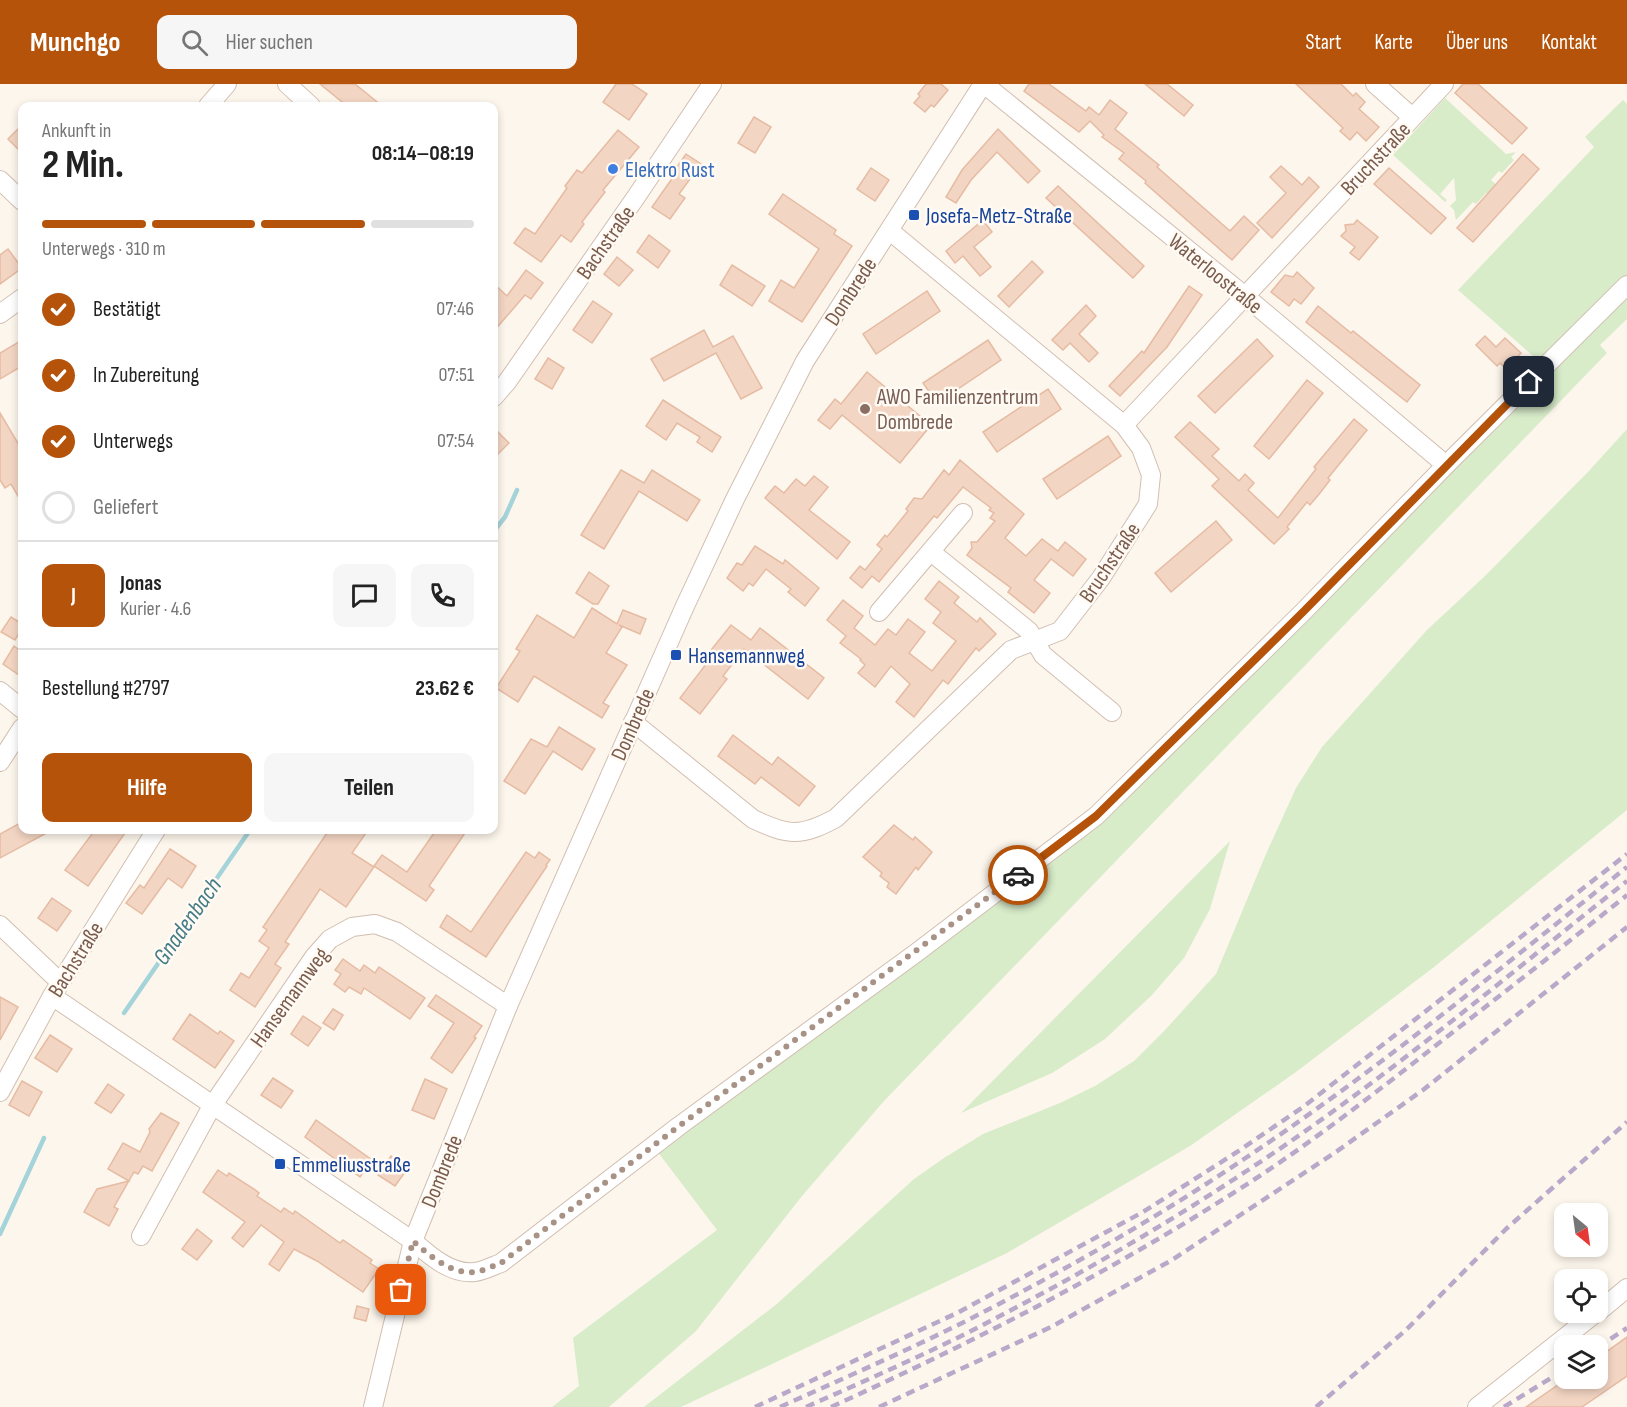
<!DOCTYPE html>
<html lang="de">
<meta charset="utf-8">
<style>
body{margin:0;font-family:"Sofia Sans Condensed",sans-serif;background:#f6f6f6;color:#222;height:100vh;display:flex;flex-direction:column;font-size:22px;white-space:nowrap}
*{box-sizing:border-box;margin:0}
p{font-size:20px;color:#767676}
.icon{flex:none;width:33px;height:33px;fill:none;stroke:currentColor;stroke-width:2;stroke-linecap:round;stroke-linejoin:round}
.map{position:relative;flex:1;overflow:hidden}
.details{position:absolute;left:18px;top:18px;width:480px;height:732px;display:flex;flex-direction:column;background:#fff;border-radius:12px;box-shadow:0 3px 9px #0003}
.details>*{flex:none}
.needle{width:39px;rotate:151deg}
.tools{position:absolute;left:1554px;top:1119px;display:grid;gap:12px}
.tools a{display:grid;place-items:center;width:54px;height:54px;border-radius:12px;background:#fff;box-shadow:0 3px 9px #0003;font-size:30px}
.pin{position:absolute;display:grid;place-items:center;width:51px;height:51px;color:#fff;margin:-26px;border-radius:12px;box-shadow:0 3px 9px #0006}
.courier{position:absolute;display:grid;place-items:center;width:60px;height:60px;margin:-30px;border:4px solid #b45309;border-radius:50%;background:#fff;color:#222;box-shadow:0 2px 8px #0007}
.summary em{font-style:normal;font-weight:700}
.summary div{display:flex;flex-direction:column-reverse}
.summary{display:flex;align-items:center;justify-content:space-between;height:102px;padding:0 24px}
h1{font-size:39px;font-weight:700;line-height:45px}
.bar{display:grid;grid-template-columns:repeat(4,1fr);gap:9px 6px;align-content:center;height:72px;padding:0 24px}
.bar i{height:8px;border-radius:4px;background:#e0e0e0}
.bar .on{background:#b45309}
.bar p{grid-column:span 4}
.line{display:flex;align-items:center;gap:15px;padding:0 24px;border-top:2px solid #e0e0e0}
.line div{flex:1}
.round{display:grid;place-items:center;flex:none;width:63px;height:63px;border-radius:12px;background:#f6f6f6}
ol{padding:0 24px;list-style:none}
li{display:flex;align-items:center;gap:18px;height:66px}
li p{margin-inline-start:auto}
li .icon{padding:6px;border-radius:50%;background:#b45309;color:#fff;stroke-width:4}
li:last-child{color:#767676}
li i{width:33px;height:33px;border:3px solid #e0e0e0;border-radius:50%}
.button{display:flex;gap:12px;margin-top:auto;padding:12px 24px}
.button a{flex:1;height:69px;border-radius:12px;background:#b45309;color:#fff;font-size:24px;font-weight:700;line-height:69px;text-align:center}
.button a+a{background:#f6f6f6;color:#222}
header{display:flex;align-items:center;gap:36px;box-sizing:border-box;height:84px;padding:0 30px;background:#b45309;color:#fff}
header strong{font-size:28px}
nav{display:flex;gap:33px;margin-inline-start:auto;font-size:21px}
.search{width:420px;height:54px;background:#f6f6f6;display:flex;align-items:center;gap:15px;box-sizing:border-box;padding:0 21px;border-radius:12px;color:#767676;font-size:22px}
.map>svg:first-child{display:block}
.green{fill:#d8ecc9}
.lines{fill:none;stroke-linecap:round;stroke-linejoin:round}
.stream{stroke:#a5d3da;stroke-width:4.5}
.building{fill:#f3d5c3;stroke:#e6bba3;stroke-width:1.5}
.minor-casing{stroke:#d1beb0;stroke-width:20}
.minor{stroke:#fff;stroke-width:18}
.rail{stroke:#b9a8c9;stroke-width:4.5;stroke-dasharray:9 6;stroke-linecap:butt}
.done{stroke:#a89285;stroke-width:6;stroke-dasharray:0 10.8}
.route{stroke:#b45309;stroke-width:8}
.shop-dot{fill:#3f7fe0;stroke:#fffaf3;stroke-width:2}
.transit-dot{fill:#1a4fb4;stroke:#fffaf3;stroke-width:2}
.education-dot{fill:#8d6e63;stroke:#fffaf3;stroke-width:2}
.labels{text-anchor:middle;stroke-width:5;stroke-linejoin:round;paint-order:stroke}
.street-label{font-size:22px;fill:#7a5c4d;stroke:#fffaf3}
.shop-label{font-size:22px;fill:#366cbe;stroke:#fffaf3;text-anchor:start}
.transit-label{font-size:22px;fill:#164399;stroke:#fffaf3;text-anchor:start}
.education-label{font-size:22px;fill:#785e54;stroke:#fffaf3;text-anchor:start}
.water-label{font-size:24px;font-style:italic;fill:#437c86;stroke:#fffaf3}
</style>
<header>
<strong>Munchgo</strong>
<div class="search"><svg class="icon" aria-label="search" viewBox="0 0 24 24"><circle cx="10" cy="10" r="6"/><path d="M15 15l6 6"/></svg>Hier suchen</div>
<nav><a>Start</a><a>Karte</a><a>Über uns</a><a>Kontakt</a></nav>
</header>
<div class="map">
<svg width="1627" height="1323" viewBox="0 0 1627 1323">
<rect width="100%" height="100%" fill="#fdf6ec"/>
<g class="green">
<polygon points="1445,14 1506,70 1516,68 1511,73 1514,76 1502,89 1499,87 1491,96 1499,103 1491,112 1486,109 1476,120 1473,118 1456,136 1454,126 1450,122 1456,116 1454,94 1440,110 1447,116 1445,118 1393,71"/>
<polygon points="1623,16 1627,20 1627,193 1541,279 1458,206 1594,63 1585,53"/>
<polygon points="1627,212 1627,235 1600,261 1607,269 884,1017 802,1112 696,1247 609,1323 552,1323 579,1302 573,1254 717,1146 657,1067 1096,732"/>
<polygon points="1627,345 1627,726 1434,883 1296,988 1190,1062 1007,1169 681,1323 644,1323 778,1219 914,1095 944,1074 983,1050 1060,1019 1095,1002 1134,977 1165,946 1216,890 1266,770 1296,704 1322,663 1427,546 1485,492 1587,389"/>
<polygon points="1230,757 1210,825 1184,874 1152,911 1105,955 1052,989 961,1029"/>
</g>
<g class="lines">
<g class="stream">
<polyline points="494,447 505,433 517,406"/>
<polyline points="124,929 250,746"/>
<polyline points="0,1150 44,1054"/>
</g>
</g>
<g class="building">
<polygon points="320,0 355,0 382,22 347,22"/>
<polygon points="616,0 632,0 647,10 629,36 603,18"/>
<polygon points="926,0 941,0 948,6 934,23 931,21 925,28 914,19 920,12 918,10"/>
<polygon points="1029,0 1049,0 1086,27 1089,23 1099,31 1110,16 1127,29 1115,45 1159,81 1157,83 1230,147 1244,132 1259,146 1232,176 1145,99 1146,97 1119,75 1124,69 1102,53 1104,51 1090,37 1079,48 1024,7"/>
<polygon points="1145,0 1167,0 1193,21 1184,32"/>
<polygon points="1296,0 1341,0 1353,12 1356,9 1365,18 1359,25 1379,43 1366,57 1357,48 1350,56 1340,47 1343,44"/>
<polygon points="1463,0 1478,0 1527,44 1512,60 1455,9"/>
<polygon points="754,33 771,43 755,69 738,59"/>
<polygon points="22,41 22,69 8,55"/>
<polygon points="998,45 1040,87 1028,99 997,68 971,96 956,119 946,113 962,86"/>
<polygon points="618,46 639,63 603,106 605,108 582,138 584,140 571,158 561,151 541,178 514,159 525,144 535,150 567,104 565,102 577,86 582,89"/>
<polygon points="686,70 701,80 679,110 685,114 670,135 652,123 676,89 674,87"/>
<polygon points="1523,70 1539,85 1473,158 1457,144"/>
<polygon points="1281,82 1302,101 1309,93 1319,103 1272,154 1257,139 1286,109 1270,93"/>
<polygon points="871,84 889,96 875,117 857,105"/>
<polygon points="1389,84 1446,134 1431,150 1374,100"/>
<polygon points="1058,102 1144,182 1133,194 1046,114"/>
<polygon points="783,110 836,146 834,150 852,162 802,238 769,217 781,196 794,204 819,165 769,130"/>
<polygon points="983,136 992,148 974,163 991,183 980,192 963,172 955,179 946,167"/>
<polygon points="1357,136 1378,153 1359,176 1350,169 1355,163 1341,152 1346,147 1345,141 1354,140"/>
<polygon points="649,151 670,167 658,184 637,168"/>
<polygon points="8,165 22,184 0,200 0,171"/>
<polygon points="617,173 633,186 619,202 604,190"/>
<polygon points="1032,177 1043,188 1009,223 998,212"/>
<polygon points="732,181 765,202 752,222 720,201"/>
<polygon points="526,186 543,199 531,215 525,211 494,247 494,200 507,212"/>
<polygon points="1297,188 1314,204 1301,220 1294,215 1289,222 1271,208 1285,191 1293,193"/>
<polygon points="1189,202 1202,211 1167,263 1120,312 1109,302 1142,267 1144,269"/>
<polygon points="927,207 940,227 876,270 863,250"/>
<polygon points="593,217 612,230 592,259 573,246"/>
<polygon points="1086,221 1096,232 1079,250 1098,269 1089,278 1070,259 1063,266 1052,256"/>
<polygon points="1318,222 1351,249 1353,247 1420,301 1407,318 1306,238"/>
<polygon points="704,246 713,263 733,252 762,304 741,315 716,269 664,297 651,275"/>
<polygon points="1485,252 1496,263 1505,254 1521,269 1506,285 1500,279 1497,282 1476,261"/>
<polygon points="1257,255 1273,272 1215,329 1198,312"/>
<polygon points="22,256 22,282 0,295 0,269"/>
<polygon points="988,256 1001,276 937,319 923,299"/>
<polygon points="548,274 564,284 552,305 535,295"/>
<polygon points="867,288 931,341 900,379 842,331 830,345 818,336 835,315 841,320"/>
<polygon points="1307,296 1323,309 1269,375 1254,362"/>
<polygon points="1048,305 1061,325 997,368 983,348"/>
<polygon points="663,316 721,353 712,368 697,358 700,353 677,339 666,356 646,342"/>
<polygon points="0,329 22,366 22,419 11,400 5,404 0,396"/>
<polygon points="1354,335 1367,346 1328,394 1330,396 1320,409 1310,421 1307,418 1287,443 1289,445 1274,460 1212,402 1219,395 1175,353 1190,338 1219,365 1212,372 1239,397 1245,390 1254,399 1248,406 1278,434 1316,385 1314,383"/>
<polygon points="494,344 509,359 494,374"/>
<polygon points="1108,352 1121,372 1057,415 1043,395"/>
<polygon points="960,376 1024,430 1005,454 1026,472 1042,455 1058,467 1065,458 1086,475 1073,492 1051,475 1034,496 1050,509 1034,529 1008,508 1011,504 967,471 972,464 971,458 977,458 995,437 990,434 994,429 989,426 991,424 963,403 937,434 934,432 879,498 872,492 862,504 850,494 860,482 865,486 882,465 877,461 885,451 887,453 908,427 906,425 914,414 922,415 944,386 949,391"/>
<polygon points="621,386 644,399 652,386 700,416 687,437 639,407 604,465 581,451"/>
<polygon points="814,392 828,403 809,426 850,458 837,475 765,414 775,402 784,409 796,395 805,402"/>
<polygon points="1216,437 1232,456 1171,508 1155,489"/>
<polygon points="755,462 783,480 785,476 819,504 805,522 788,508 791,505 766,485 753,502 749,499 743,507 727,494 737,479 742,481"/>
<polygon points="589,488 609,502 598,520 593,520 576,509"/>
<polygon points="939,497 959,513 954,519 977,538 980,534 996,550 979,567 976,564 948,600 943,596 914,633 896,618 910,600 891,582 875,603 858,589 865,581 860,576 861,575 840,559 846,552 827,536 843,516 863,532 854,544 875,561 888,545 896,551 908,535 925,548 909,569 932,587 956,557 933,539 941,528 925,515"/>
<polygon points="592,524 617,540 623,526 646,535 640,550 619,541 622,543 606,569 627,581 603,619 609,622 602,634 534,592 518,618 496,604 520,567 516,565 537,531 574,554"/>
<polygon points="11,533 22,540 22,544 15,556 1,548"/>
<polygon points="731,541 751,556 760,544 824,594 808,615 744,565 723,592 727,595 700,630 680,614 707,579 703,576"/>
<polygon points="14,562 22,568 22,593 3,580"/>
<polygon points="559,643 595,665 582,686 553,667 525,710 504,697 531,655 547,663"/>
<polygon points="733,651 772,681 778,673 815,702 799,722 761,693 755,700 718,672"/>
<polygon points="22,738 22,746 52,746 0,774 0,750"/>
<polygon points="894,741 913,756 915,753 932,768 918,786 916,783 896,810 887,803 889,799 880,792 882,789 863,773"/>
<polygon points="95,746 127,746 88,802 65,786"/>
<polygon points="329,746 368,746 352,769 374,783 346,823 320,805 285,858 289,860 275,880 281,884 255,923 230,906 241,889 249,894 269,864 259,857 267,846 263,843"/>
<polygon points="436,746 467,746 429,802 434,806 426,817 374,782 382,771 407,788"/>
<polygon points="170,765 196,782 182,804 168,794 142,830 126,819 140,801 144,804"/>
<polygon points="526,768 535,774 539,768 550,776 546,781 547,782 486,873 440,843 447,831 471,848"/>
<polygon points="52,814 71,827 57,847 38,834"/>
<polygon points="343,875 360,887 364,881 375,889 379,883 425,914 410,935 364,904 361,910 349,903 345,908 334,900 341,890 335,886"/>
<polygon points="436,911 482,942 474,953 476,954 452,989 431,974 454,939 428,922"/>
<polygon points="0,913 18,923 0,956"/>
<polygon points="333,925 343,931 334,946 323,939"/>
<polygon points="190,930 218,950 220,947 234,957 215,984 173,955"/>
<polygon points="303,932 321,944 308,962 291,950"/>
<polygon points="50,951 72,965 57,988 35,974"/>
<polygon points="273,994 293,1007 281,1024 261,1011"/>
<polygon points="425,995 447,1005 434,1035 412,1026"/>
<polygon points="22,997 42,1008 29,1032 9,1021"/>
<polygon points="108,1000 124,1011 111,1029 95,1019"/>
<polygon points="161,1029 179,1039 152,1087 143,1082 138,1090 134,1088 114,1123 118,1125 109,1142 84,1128 97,1105 129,1097 108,1085 123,1059 140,1068 150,1048 149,1045"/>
<polygon points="316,1036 372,1076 360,1093 305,1053"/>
<polygon points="391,1072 408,1084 395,1102 378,1091"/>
<polygon points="218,1086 227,1092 229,1089 254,1105 259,1109 257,1112 281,1128 284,1124 293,1130 295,1127 340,1159 343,1156 372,1176 370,1179 379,1185 363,1208 317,1177 294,1165 279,1187 269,1180 284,1158 261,1141 243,1163 232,1154 245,1138 203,1108"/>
<polygon points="197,1145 212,1157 197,1176 182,1165"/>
<polygon points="357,1222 369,1225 366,1237 354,1234"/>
<polygon points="1627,1253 1627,1292 1582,1323 1526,1323 1568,1294 1598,1294 1598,1274"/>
</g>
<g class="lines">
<g class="minor-casing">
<g id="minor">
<polyline points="287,0 311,22"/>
<polyline points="984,0 1245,212 1446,381"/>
<polyline points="1375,0 1412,33"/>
<polyline points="208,22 227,0"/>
<polyline points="0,96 22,117"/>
<polyline points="0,230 22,214"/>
<polyline points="494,313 507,298 636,113 712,0"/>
<polyline points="1124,341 1444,0"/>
<polyline points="931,468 1029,547 1043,571 1112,628"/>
<polyline points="879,528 963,429"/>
<polyline points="0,607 22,625"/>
<path d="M633 638 753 735C789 752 801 753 836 734L1011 566 1060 547 1101 494 1148 420 1151 391 1141 364 1124 341 890 147"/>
<polyline points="0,678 22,644"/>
<polyline points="0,841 60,898"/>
<path d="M52 912 413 1157C429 1171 451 1191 475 1188 483 1187 493 1182 501 1179L679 1042 916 869 1096 732 1304 527 1446 381 1627 201"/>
<polyline points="0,1008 52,912 156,746"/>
<polyline points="141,1152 212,1022 314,873 330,855 352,843 375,840 397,848 508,922"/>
<polyline points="1598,1228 1627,1204"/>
<polyline points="373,1323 413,1157 508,922 685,522 735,415 805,277 983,0"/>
<polyline points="1477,1323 1597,1228"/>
</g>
</g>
<use href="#minor" class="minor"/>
<g class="rail">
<polyline points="1598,1263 1627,1244"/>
<polyline points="755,1323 957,1229 1143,1128 1237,1068 1303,1023 1627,770"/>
<path d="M780 1323C842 1295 904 1268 964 1238 1060 1189 1155 1135 1244 1075 1378 986 1502 883 1627 783"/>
<path d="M806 1323C860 1299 915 1275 967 1249 1063 1200 1158 1146 1248 1086 1381 999 1503 895 1627 797"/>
<path d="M831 1323C978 1256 1120 1183 1255 1095 1319 1053 1379 1006 1439 959 1502 910 1565 861 1627 811"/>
<polyline points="879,1323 1051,1243 1172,1176 1333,1070 1423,1006 1627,843"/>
<polyline points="1316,1323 1406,1246 1506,1145 1627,1038"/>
<polyline points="1504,1323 1564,1286"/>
</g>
</g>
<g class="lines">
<path class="done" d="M401 1206 413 1157C429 1171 451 1191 475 1188 483 1187 493 1182 501 1179L679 1042 1018 791"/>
<polyline class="route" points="1018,791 1096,732 1304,527 1529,298"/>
</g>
<circle class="shop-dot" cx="613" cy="85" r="6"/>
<g class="transit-dot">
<rect x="908" y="125" width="12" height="12" rx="3"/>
<rect x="670" y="565" width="12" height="12" rx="3"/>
<rect x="274" y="1074" width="12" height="12" rx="3"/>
</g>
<circle class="education-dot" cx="865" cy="325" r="6"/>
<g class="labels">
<g class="street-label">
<text transform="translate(1375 74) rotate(-47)" y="8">Bruchstraße</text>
<text transform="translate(605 158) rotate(-55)" y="8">Bachstraße</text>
<text transform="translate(1216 189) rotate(39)" y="8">Waterloostraße</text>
<text transform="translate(850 207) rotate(-57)" y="8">Dombrede</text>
<text transform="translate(1109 478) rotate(-56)" y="8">Bruchstraße</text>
<text transform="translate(632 640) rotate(-66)" y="8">Dombrede</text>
<text transform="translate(75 875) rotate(-58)" y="8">Bachstraße</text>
<text transform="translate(289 913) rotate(-54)" y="8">Hansemannweg</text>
<text transform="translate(441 1087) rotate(-68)" y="8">Dombrede</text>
</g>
<g class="shop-label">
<text x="625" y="93">Elektro Rust</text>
</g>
<g class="transit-label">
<text x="926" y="139">Josefa-Metz-Straße</text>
<text x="688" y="579">Hansemannweg</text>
<text x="292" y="1088">Emmeliusstraße</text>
</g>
<g class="education-label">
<text x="877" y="320">AWO Familienzentrum<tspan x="877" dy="25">Dombrede</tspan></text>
</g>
<g class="water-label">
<text transform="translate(187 837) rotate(-55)" y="8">Gnadenbach</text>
</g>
</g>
</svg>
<div class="tools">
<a><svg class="needle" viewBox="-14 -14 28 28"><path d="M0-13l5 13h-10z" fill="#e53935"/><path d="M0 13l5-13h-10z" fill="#767676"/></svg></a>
<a><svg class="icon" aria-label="locate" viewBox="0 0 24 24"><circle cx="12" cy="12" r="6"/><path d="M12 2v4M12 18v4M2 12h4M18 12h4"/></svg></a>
<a><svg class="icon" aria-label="layers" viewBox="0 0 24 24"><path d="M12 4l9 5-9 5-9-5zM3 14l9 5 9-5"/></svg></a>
</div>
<div class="pin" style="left:401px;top:1206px;background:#ea580c"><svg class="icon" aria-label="bag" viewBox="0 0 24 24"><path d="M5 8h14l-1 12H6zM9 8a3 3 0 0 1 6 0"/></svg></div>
<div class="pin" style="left:1529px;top:298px;background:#1f2937"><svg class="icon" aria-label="home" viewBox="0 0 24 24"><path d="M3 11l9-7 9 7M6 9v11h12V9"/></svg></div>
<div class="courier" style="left:1018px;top:791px"><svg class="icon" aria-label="car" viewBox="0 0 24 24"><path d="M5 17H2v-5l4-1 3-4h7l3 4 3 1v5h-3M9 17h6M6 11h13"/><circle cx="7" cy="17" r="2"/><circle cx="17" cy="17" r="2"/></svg></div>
<section class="details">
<div class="summary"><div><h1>2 Min.</h1><p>Ankunft in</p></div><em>08:14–08:19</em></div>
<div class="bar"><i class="on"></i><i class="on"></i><i class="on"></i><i></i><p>Unterwegs · 310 m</p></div>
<ol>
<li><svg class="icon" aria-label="check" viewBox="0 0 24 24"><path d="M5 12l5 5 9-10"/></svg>Bestätigt<p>07:46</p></li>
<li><svg class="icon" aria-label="check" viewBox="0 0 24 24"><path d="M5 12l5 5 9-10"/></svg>In Zubereitung<p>07:51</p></li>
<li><svg class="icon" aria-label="check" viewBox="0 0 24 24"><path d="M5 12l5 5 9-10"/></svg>Unterwegs<p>07:54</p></li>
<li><i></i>Geliefert</li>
</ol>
<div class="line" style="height:108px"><b class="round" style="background:#b45309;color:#fff">J</b><div><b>Jonas</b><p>Kurier · 4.6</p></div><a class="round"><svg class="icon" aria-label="chat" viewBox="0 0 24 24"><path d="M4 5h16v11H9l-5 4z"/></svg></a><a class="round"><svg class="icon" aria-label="phone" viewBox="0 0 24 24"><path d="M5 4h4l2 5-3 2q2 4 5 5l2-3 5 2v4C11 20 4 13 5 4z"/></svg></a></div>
<div class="line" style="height:78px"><div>Bestellung #2797</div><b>23.62 €</b></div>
<div class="button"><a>Hilfe</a><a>Teilen</a></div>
</section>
</div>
